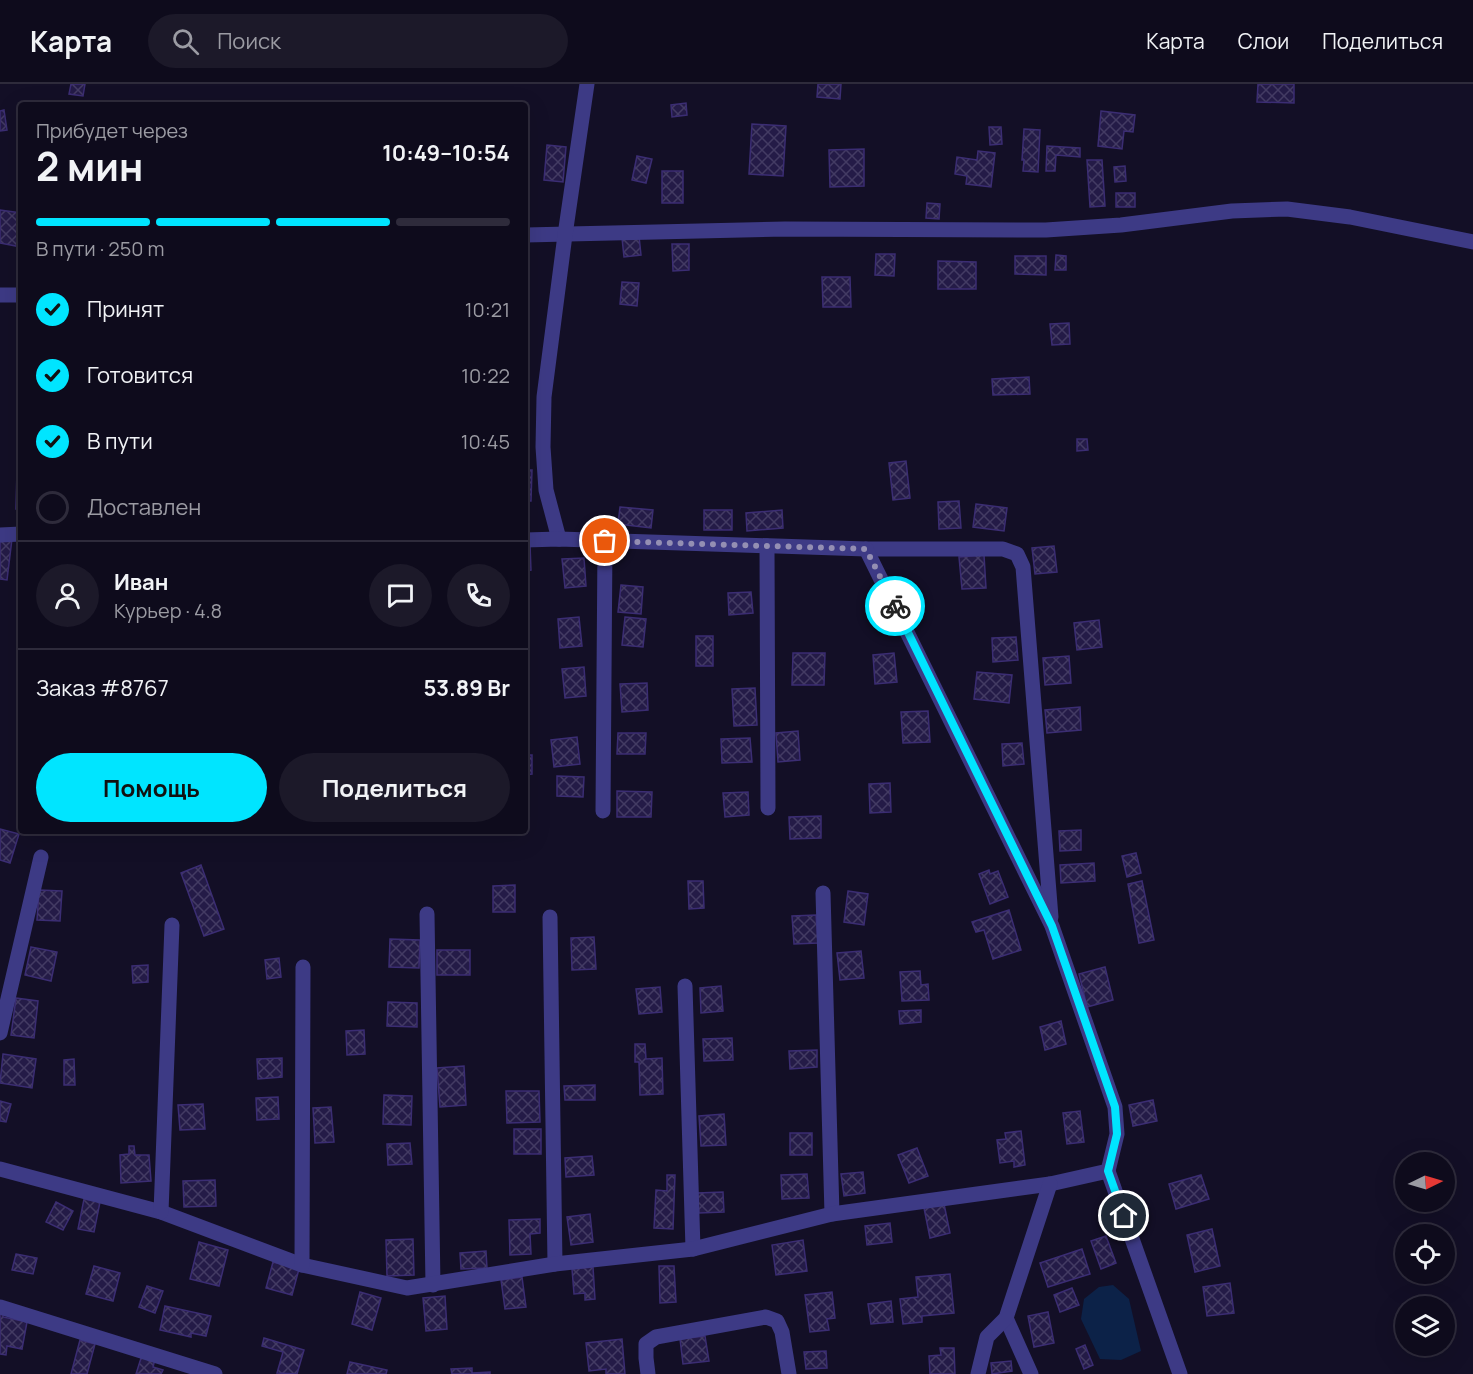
<!DOCTYPE html>
<html lang="ru">
<meta charset="utf-8">
<style>
body{margin:0;font-family:Manrope,sans-serif;background:#1c1929;color:#f1f3f6;height:100vh;display:flex;flex-direction:column;font-size:22px;white-space:nowrap}
*{box-sizing:border-box;margin:0}
p{font-size:20px;color:#9b9ba3}
.icon{flex:none;width:33px;height:33px;fill:none;stroke:currentColor;stroke-width:2;stroke-linecap:round;stroke-linejoin:round}
.map{position:relative;flex:1;overflow:hidden}
.details{position:absolute;left:18px;top:18px;width:510px;height:732px;display:flex;flex-direction:column;background:#0e0b1c;border-radius:6px;box-shadow:0 6px 24px #0002,0 0 0 2px #2e2b3b}
.details>*{flex:none}
.needle{width:39px;rotate:85deg}
.controls{position:absolute;left:1395px;top:1068px;display:grid;gap:12px}
.controls a{display:grid;place-items:center;width:60px;height:60px;border-radius:50%;background:#0e0b1c;box-shadow:0 6px 24px #0002,0 0 0 2px #2e2b3b;font-size:30px}
.pin{position:absolute;display:grid;place-items:center;width:51px;height:51px;color:#fff;margin:-26px;border:3px solid #fff;border-radius:50%;box-shadow:0 2px 6px #0007}
.courier{position:absolute;display:grid;place-items:center;width:60px;height:60px;margin:-30px;border:4px solid #00e5ff;border-radius:50%;background:#fff;color:#222;box-shadow:0 2px 8px #0007}
.headline em{font-style:normal;font-weight:700}
.headline div{display:flex;flex-direction:column-reverse}
.headline{display:flex;align-items:center;justify-content:space-between;height:102px;padding:0 18px}
h1{font-size:39px;font-weight:700;line-height:45px}
.bar{display:grid;grid-template-columns:repeat(4,1fr);gap:9px 6px;align-content:center;height:72px;padding:0 18px}
.bar i{height:8px;border-radius:4px;background:#2e2b3b}
.bar .on{background:#00e5ff}
.bar p{grid-column:span 4}
.line{display:flex;align-items:center;gap:15px;padding:0 18px;border-top:2px solid #2e2b3b}
.line div{flex:1}
.round{display:grid;place-items:center;flex:none;width:63px;height:63px;border-radius:32px;background:#1c1929}
ol{padding:0 18px;list-style:none}
li{display:flex;align-items:center;gap:18px;height:66px}
li p{margin-inline-start:auto}
li .icon{padding:6px;border-radius:50%;background:#00e5ff;color:#111;stroke-width:4}
li:last-child{color:#9b9ba3}
li i{width:33px;height:33px;border:3px solid #2e2b3b;border-radius:50%}
.button{display:flex;gap:12px;margin-top:auto;padding:12px 18px}
.button a{flex:1;height:69px;border-radius:36px;background:#00e5ff;color:#111;font-size:24px;font-weight:700;line-height:69px;text-align:center}
.button a+a{background:#1c1929;color:#f1f3f6}
header{display:flex;align-items:center;gap:36px;box-sizing:border-box;height:84px;padding:0 30px;background:#0e0b1c;border-bottom:2px solid #2e2b3b}
header strong{font-size:28px}
nav{display:flex;gap:33px;margin-inline-start:auto;font-size:21px}
.search{width:420px;height:54px;background:#1c1929;display:flex;align-items:center;gap:15px;box-sizing:border-box;padding:0 21px;border-radius:33px;color:#9b9ba3;font-size:22px}
.map>svg:first-child{display:block}
.water{fill:#0c2248}
.building{fill:url(#building-cross-hatch);stroke:#3b2d73;stroke-width:1.5}
.lines{fill:none;stroke-linecap:round;stroke-linejoin:round}
.street{stroke:#3d3a85;stroke-width:15}
.done{stroke:#948fb3;stroke-width:6;stroke-dasharray:0 10.8}
.route{stroke:#00e5ff;stroke-width:8}
</style>
<header>
<strong>Карта</strong>
<div class="search"><svg class="icon" aria-label="search" viewBox="0 0 24 24"><circle cx="10" cy="10" r="6"/><path d="M15 15l6 6"/></svg>Поиск</div>
<nav><a>Карта</a><a>Слои</a><a>Поделиться</a></nav>
</header>
<div class="map">
<svg width="1473" height="1290" viewBox="0 0 1473 1290">
<defs>
<pattern id="building-cross-hatch" width="8" height="8" patternUnits="userSpaceOnUse" patternTransform="scale(1.5)"><rect width="8" height="8" fill="#241b47"/><path d="M0 0l8 8M0 8l8-8" fill="none" stroke="#433b63"/></pattern>
</defs>
<rect width="100%" height="100%" fill="#130f26"/>
<polygon class="water" points="1113,1201 1129,1215 1141,1267 1121,1276 1100,1275 1081,1235 1084,1215 1099,1203"/>
<g class="building">
<polygon points="71,0 85,0 83,12 69,10"/>
<polygon points="818,0 841,0 840,15 817,13"/>
<polygon points="1258,0 1294,0 1294,19 1257,18"/>
<polygon points="686,19 687,31 672,33 671,21"/>
<polygon points="4,26 7,46 0,47 0,27"/>
<polygon points="1101,27 1135,31 1133,48 1124,47 1122,65 1098,62"/>
<polygon points="752,40 786,42 783,92 749,90"/>
<polygon points="989,43 1001,43 1002,60 990,61"/>
<polygon points="1024,45 1040,46 1038,88 1023,87 1024,76 1022,76"/>
<polygon points="547,61 566,63 563,98 544,96"/>
<polygon points="1047,62 1080,64 1080,73 1056,71 1055,87 1046,87"/>
<polygon points="864,65 864,102 830,103 829,66"/>
<polygon points="978,67 995,69 991,103 966,100 967,92 955,90 957,73 977,76"/>
<polygon points="637,72 652,75 646,99 632,96"/>
<polygon points="1087,76 1102,76 1105,122 1090,123"/>
<polygon points="1125,82 1126,97 1115,98 1114,83"/>
<rect x="662" y="87" width="21" height="32"/>
<rect x="1116" y="109" width="19" height="14"/>
<polygon points="927,119 940,120 939,135 926,134"/>
<polygon points="0,126 21,129 21,163 0,159"/>
<polygon points="639,152 641,171 624,173 622,154"/>
<polygon points="672,160 689,160 689,186 673,187"/>
<polygon points="876,170 895,170 894,192 875,191"/>
<polygon points="1056,171 1066,172 1066,186 1055,186"/>
<polygon points="1015,172 1046,172 1046,191 1015,190"/>
<polygon points="938,177 976,178 976,205 938,205"/>
<polygon points="822,193 850,193 851,223 823,223"/>
<polygon points="622,198 639,199 637,222 620,220"/>
<polygon points="1069,239 1070,260 1052,261 1050,240"/>
<polygon points="1029,293 1030,310 993,311 992,295"/>
<polygon points="1077,355 1087,355 1088,366 1077,367"/>
<polygon points="906,377 910,414 893,416 889,379"/>
<polygon points="17,386 21,386 21,425 16,425"/>
<polygon points="525,386 532,386 531,417 525,417"/>
<polygon points="959,417 961,444 939,445 938,418"/>
<polygon points="976,420 1007,424 1004,447 973,443"/>
<polygon points="620,423 653,426 651,444 618,440"/>
<rect x="704" y="426" width="28" height="20"/>
<polygon points="782,426 783,444 747,447 746,429"/>
<polygon points="0,454 12,455 7,496 0,495"/>
<polygon points="525,460 530,460 531,486 525,487"/>
<polygon points="1054,462 1057,488 1035,490 1032,464"/>
<polygon points="984,471 986,504 962,505 959,473"/>
<polygon points="584,474 586,502 565,504 562,475"/>
<polygon points="621,501 643,503 641,530 618,528"/>
<polygon points="751,508 753,529 729,531 728,509"/>
<polygon points="579,533 582,562 560,564 558,535"/>
<polygon points="625,533 646,535 643,563 622,561"/>
<polygon points="1099,536 1102,563 1077,566 1074,539"/>
<rect x="696" y="552" width="17" height="30"/>
<polygon points="1016,553 1018,576 993,578 992,554"/>
<polygon points="793,569 825,569 824,601 792,601"/>
<polygon points="894,569 897,598 875,600 873,571"/>
<polygon points="1069,572 1071,599 1045,601 1043,574"/>
<polygon points="584,583 586,612 565,614 562,585"/>
<polygon points="977,588 1012,591 1009,619 974,615"/>
<polygon points="647,599 648,626 622,628 620,600"/>
<polygon points="755,604 757,641 734,642 732,605"/>
<rect x="525" y="614" width="4" height="19"/>
<polygon points="1080,623 1081,646 1047,649 1045,626"/>
<polygon points="928,627 930,658 903,659 901,628"/>
<polygon points="798,647 800,676 778,678 776,649"/>
<polygon points="618,649 646,649 645,670 617,670"/>
<polygon points="577,653 580,680 554,683 551,656"/>
<polygon points="750,654 752,678 722,679 721,655"/>
<polygon points="1022,659 1024,680 1003,682 1002,660"/>
<polygon points="525,671 532,671 532,690 525,691"/>
<polygon points="557,692 584,693 583,713 557,712"/>
<polygon points="890,699 891,728 870,729 869,700"/>
<polygon points="617,707 652,708 651,733 617,733"/>
<polygon points="748,708 749,731 725,733 723,709"/>
<polygon points="821,732 821,754 790,755 789,733"/>
<polygon points="0,745 19,750 10,779 0,776"/>
<polygon points="1081,746 1081,766 1060,767 1059,747"/>
<polygon points="1136,769 1141,789 1127,793 1122,772"/>
<polygon points="1094,779 1095,797 1061,799 1060,781"/>
<polygon points="201,781 224,845 204,852 181,789"/>
<polygon points="989,786 990,790 998,787 1008,813 990,820 979,790"/>
<polygon points="688,797 703,797 704,824 689,825"/>
<polygon points="1142,797 1154,856 1139,859 1128,800"/>
<polygon points="515,801 515,828 493,828 493,802"/>
<polygon points="39,806 62,807 60,837 37,836"/>
<polygon points="848,807 868,810 864,841 844,838"/>
<polygon points="1009,826 1021,866 993,875 984,846 976,848 972,838"/>
<polygon points="816,831 818,859 794,860 792,832"/>
<polygon points="594,853 596,885 572,886 571,854"/>
<polygon points="390,855 420,856 419,884 389,883"/>
<polygon points="31,863 57,868 51,897 25,891"/>
<rect x="437" y="866" width="33" height="25"/>
<polygon points="861,867 864,894 840,896 837,869"/>
<polygon points="279,874 281,893 267,895 265,876"/>
<polygon points="148,881 148,898 133,899 132,882"/>
<polygon points="1105,883 1113,916 1087,923 1079,890"/>
<polygon points="920,887 921,901 928,900 929,916 902,917 900,888"/>
<polygon points="721,902 723,927 701,929 700,904"/>
<polygon points="660,903 662,928 639,930 636,905"/>
<polygon points="16,914 38,917 34,954 11,951"/>
<polygon points="388,918 417,919 417,943 387,942"/>
<polygon points="921,926 921,938 900,940 899,927"/>
<polygon points="1061,937 1066,960 1045,966 1040,943"/>
<polygon points="364,946 365,970 347,971 346,947"/>
<polygon points="732,954 733,976 704,977 703,955"/>
<polygon points="635,960 645,960 646,975 662,974 663,1010 640,1011 639,978 635,978"/>
<polygon points="817,966 817,983 790,985 789,967"/>
<polygon points="3,970 36,975 32,1004 0,999"/>
<polygon points="282,974 282,993 258,995 257,975"/>
<polygon points="74,975 75,1001 64,1001 64,976"/>
<polygon points="464,982 466,1021 440,1023 437,984"/>
<polygon points="595,1001 595,1016 565,1016 564,1002"/>
<polygon points="506,1007 539,1007 540,1038 507,1039"/>
<polygon points="384,1011 412,1012 411,1041 383,1040"/>
<polygon points="278,1013 279,1035 257,1036 256,1014"/>
<polygon points="1153,1016 1157,1037 1133,1042 1129,1021"/>
<polygon points="0,1017 11,1020 6,1038 0,1037"/>
<polygon points="203,1020 205,1045 180,1046 178,1021"/>
<polygon points="331,1023 334,1058 315,1059 313,1024"/>
<polygon points="1080,1027 1084,1058 1067,1060 1063,1029"/>
<polygon points="724,1030 726,1061 701,1062 699,1032"/>
<rect x="514" y="1045" width="27" height="25"/>
<polygon points="1021,1047 1025,1081 1014,1083 1014,1077 1000,1079 997,1056 1006,1055 1005,1049"/>
<rect x="790" y="1049" width="22" height="22"/>
<polygon points="410,1059 412,1080 388,1081 387,1060"/>
<polygon points="129,1062 134,1062 135,1071 149,1071 151,1097 121,1099 120,1071 129,1070"/>
<polygon points="917,1064 928,1092 909,1099 898,1071"/>
<polygon points="592,1072 594,1091 566,1093 565,1074"/>
<polygon points="863,1088 865,1109 844,1112 841,1090"/>
<polygon points="807,1090 809,1114 782,1115 781,1091"/>
<polygon points="667,1091 675,1091 673,1145 654,1144 656,1106 667,1107"/>
<polygon points="1201,1091 1209,1115 1176,1125 1169,1100"/>
<polygon points="215,1096 216,1122 184,1123 183,1097"/>
<polygon points="723,1108 724,1128 699,1129 697,1109"/>
<polygon points="84,1115 100,1118 94,1148 78,1145"/>
<polygon points="56,1118 73,1127 63,1146 46,1138"/>
<polygon points="944,1120 950,1149 930,1154 924,1124"/>
<polygon points="590,1130 593,1158 571,1161 567,1133"/>
<polygon points="540,1135 540,1149 530,1150 531,1170 510,1171 509,1136"/>
<polygon points="890,1139 892,1158 867,1161 865,1142"/>
<polygon points="1212,1145 1220,1182 1195,1188 1187,1151"/>
<polygon points="1106,1152 1116,1179 1101,1185 1091,1157"/>
<polygon points="413,1155 414,1191 387,1192 386,1156"/>
<polygon points="803,1156 807,1187 776,1191 772,1161"/>
<polygon points="199,1158 228,1166 219,1202 190,1195"/>
<polygon points="1082,1165 1090,1190 1048,1203 1040,1179"/>
<polygon points="486,1167 487,1184 461,1185 460,1169"/>
<polygon points="16,1170 37,1174 33,1190 12,1186"/>
<polygon points="273,1178 299,1185 292,1211 266,1204"/>
<polygon points="94,1182 120,1189 113,1217 86,1210"/>
<polygon points="659,1182 674,1182 676,1218 660,1219"/>
<polygon points="593,1183 595,1215 585,1216 585,1209 574,1210 572,1185"/>
<polygon points="950,1190 954,1229 922,1232 922,1238 903,1240 900,1215 918,1213 916,1193"/>
<polygon points="522,1193 526,1223 505,1225 501,1196"/>
<polygon points="1230,1199 1234,1229 1207,1232 1203,1203"/>
<polygon points="147,1202 163,1207 155,1229 139,1223"/>
<polygon points="1072,1204 1079,1221 1060,1228 1054,1211"/>
<polygon points="360,1208 381,1214 372,1246 352,1240"/>
<polygon points="832,1208 835,1234 827,1235 829,1246 810,1248 805,1211"/>
<polygon points="445,1212 447,1245 426,1247 423,1214"/>
<polygon points="891,1217 893,1238 871,1240 868,1220"/>
<polygon points="165,1222 211,1232 206,1252 191,1249 191,1253 160,1246"/>
<polygon points="1048,1228 1054,1259 1034,1263 1028,1232"/>
<polygon points="0,1230 3,1230 3,1233 27,1238 22,1265 7,1262 6,1271 0,1270"/>
<polygon points="705,1252 709,1277 683,1280 680,1255"/>
<polygon points="264,1254 304,1266 297,1290 277,1289 283,1268 262,1262"/>
<polygon points="622,1255 625,1290 606,1290 606,1285 589,1287 586,1259"/>
<polygon points="80,1256 95,1260 87,1290 71,1290"/>
<polygon points="1085,1261 1093,1281 1084,1285 1076,1265"/>
<polygon points="940,1264 954,1264 955,1290 930,1290 929,1272 941,1271"/>
<polygon points="826,1267 827,1284 806,1285 804,1268"/>
<polygon points="142,1271 155,1275 153,1283 163,1286 161,1290 136,1290"/>
<polygon points="1011,1277 1012,1287 992,1290 991,1279"/>
<polygon points="350,1278 387,1286 386,1290 347,1290"/>
<polygon points="472,1284 472,1289 490,1288 490,1290 452,1290 451,1285"/>
</g>
<g class="lines">
<g class="street">
<polyline points="525,151 785,145 1046,146 1121,141 1232,127 1287,125 1350,133 1473,158"/>
<polyline points="0,211 21,211"/>
<polyline points="0,451 21,450"/>
<polyline points="559,455 546,406 543,363 544,313 565,151 587,0"/>
<polyline points="525,456 559,455 866,465 1003,465 1017,470 1023,483 1051,833"/>
<polyline points="767,462 768,724"/>
<polyline points="866,465 1052,842 1115,1023 1117,1050 1108,1087 1180,1290"/>
<polyline points="603,727 605,457"/>
<polyline points="823,809 832,1130"/>
<polyline points="427,830 433,1201"/>
<polyline points="550,833 555,1180"/>
<polyline points="685,902 693,1165"/>
<polyline points="0,949 41,773"/>
<polyline points="0,1085 161,1128 302,1181 407,1204 555,1180 693,1165 832,1130 1050,1100 1108,1087"/>
<polyline points="161,1128 172,841"/>
<polyline points="302,1181 303,883"/>
<polyline points="0,1223 215,1290"/>
<polyline points="1006,1234 1031,1290"/>
<polyline points="648,1290 646,1274 646,1260 656,1253 766,1233 777,1237 782,1248 789,1290"/>
<polyline points="978,1290 987,1253 1006,1234 1050,1100"/>
</g>
</g>
<g class="lines">
<polyline class="done" points="605,457 866,465 895,522"/>
<polyline class="route" points="895,522 1052,842 1115,1023 1117,1050 1108,1087 1124,1132"/>
</g>
</svg>
<div class="controls">
<a><svg class="needle" viewBox="-14 -14 28 28"><path d="M0-13l5 13h-10z" fill="#e53935"/><path d="M0 13l5-13h-10z" fill="#9b9ba3"/></svg></a>
<a><svg class="icon" aria-label="locate" viewBox="0 0 24 24"><circle cx="12" cy="12" r="6"/><path d="M12 2v4M12 18v4M2 12h4M18 12h4"/></svg></a>
<a><svg class="icon" aria-label="layers" viewBox="0 0 24 24"><path d="M12 4l9 5-9 5-9-5zM3 14l9 5 9-5"/></svg></a>
</div>
<div class="pin" style="left:605px;top:457px;background:#ea580c"><svg class="icon" aria-label="bag" viewBox="0 0 24 24"><path d="M5 8h14l-1 12H6zM9 8a3 3 0 0 1 6 0"/></svg></div>
<div class="pin" style="left:1124px;top:1132px;background:#1f2937"><svg class="icon" aria-label="home" viewBox="0 0 24 24"><path d="M3 11l9-7 9 7M6 9v11h12V9"/></svg></div>
<div class="courier" style="left:895px;top:522px"><svg class="icon" aria-label="bike" viewBox="0 0 24 24"><circle cx="6" cy="16" r="4"/><circle cx="18" cy="16" r="4"/><path d="M6 16l4-8h5l3 8M10 8l3 8H6M13 5h3"/></svg></div>
<section class="details">
<div class="headline"><div><h1>2 мин</h1><p>Прибудет через</p></div><em>10:49–10:54</em></div>
<div class="bar"><i class="on"></i><i class="on"></i><i class="on"></i><i></i><p>В пути · 250 m</p></div>
<ol>
<li><svg class="icon" aria-label="check" viewBox="0 0 24 24"><path d="M5 12l5 5 9-10"/></svg>Принят<p>10:21</p></li>
<li><svg class="icon" aria-label="check" viewBox="0 0 24 24"><path d="M5 12l5 5 9-10"/></svg>Готовится<p>10:22</p></li>
<li><svg class="icon" aria-label="check" viewBox="0 0 24 24"><path d="M5 12l5 5 9-10"/></svg>В пути<p>10:45</p></li>
<li><i></i>Доставлен</li>
</ol>
<div class="line" style="height:108px"><a class="round"><svg class="icon" aria-label="person" viewBox="0 0 24 24"><circle cx="12" cy="8" r="4"/><path d="M4 21q1-7 8-7t8 7"/></svg></a><div><b>Иван</b><p>Курьер · 4.8</p></div><a class="round"><svg class="icon" aria-label="chat" viewBox="0 0 24 24"><path d="M4 5h16v11H9l-5 4z"/></svg></a><a class="round"><svg class="icon" aria-label="phone" viewBox="0 0 24 24"><path d="M5 4h4l2 5-3 2q2 4 5 5l2-3 5 2v4C11 20 4 13 5 4z"/></svg></a></div>
<div class="line" style="height:78px"><div>Заказ #8767</div><b>53.89 Br</b></div>
<div class="button"><a>Помощь</a><a>Поделиться</a></div>
</section>
</div>
